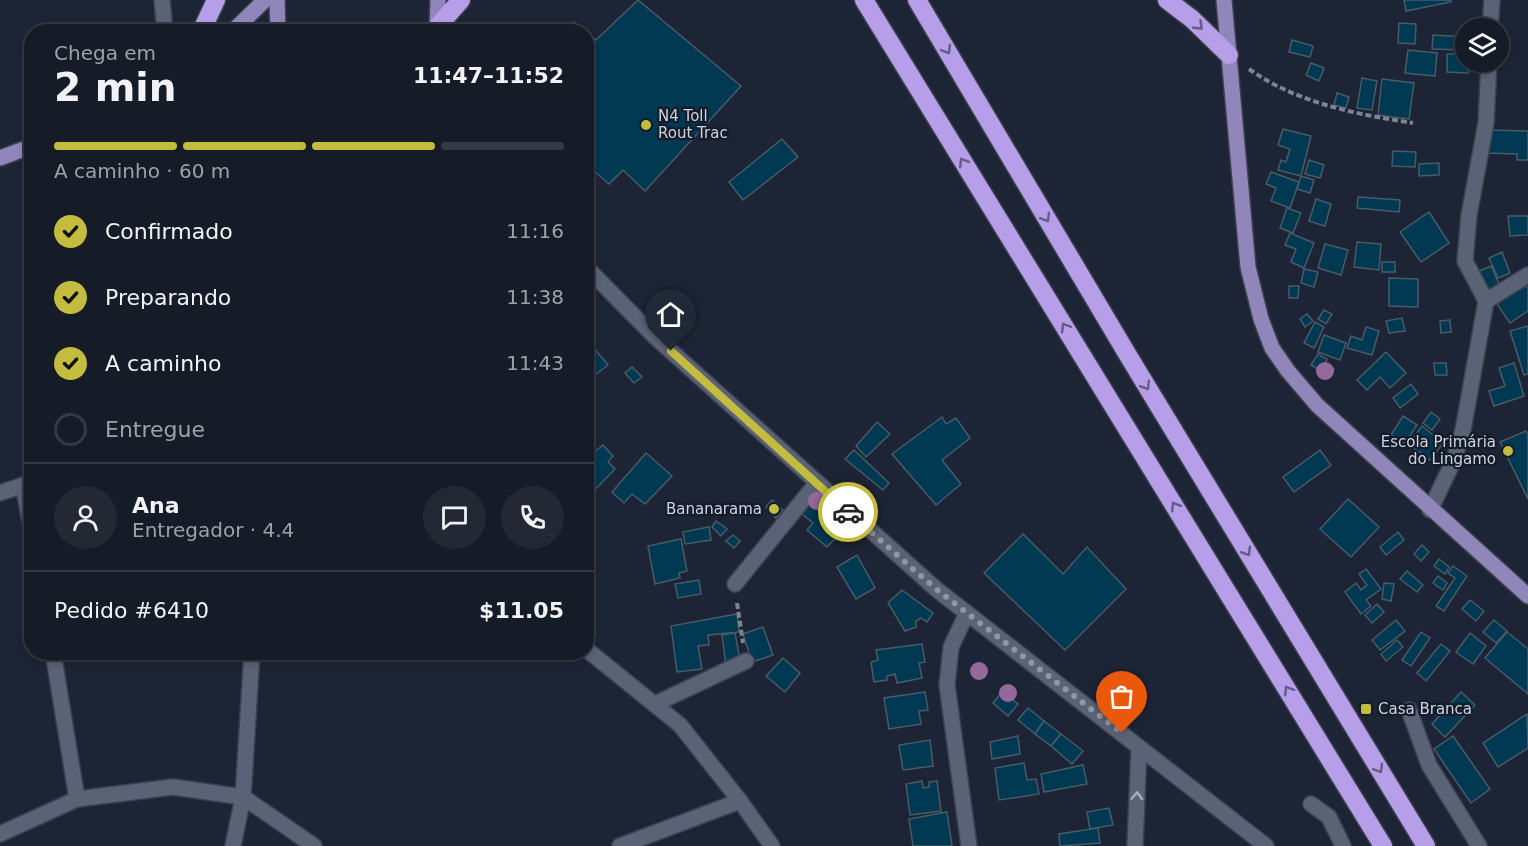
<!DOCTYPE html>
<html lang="pt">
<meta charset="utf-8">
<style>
body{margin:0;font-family:"DejaVu Sans",sans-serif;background:#232834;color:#f1f3f6;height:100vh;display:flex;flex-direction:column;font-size:22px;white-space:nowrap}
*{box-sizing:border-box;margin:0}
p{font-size:20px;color:#9ea1a8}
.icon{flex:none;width:33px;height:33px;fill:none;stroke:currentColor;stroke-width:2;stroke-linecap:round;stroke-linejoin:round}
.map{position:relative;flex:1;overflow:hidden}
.panel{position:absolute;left:24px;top:24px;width:570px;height:636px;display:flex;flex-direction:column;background:#161b28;border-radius:24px;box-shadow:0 3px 9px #0003,0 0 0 2px #353945}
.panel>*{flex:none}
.fabs{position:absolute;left:1455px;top:18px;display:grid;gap:12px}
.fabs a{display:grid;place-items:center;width:54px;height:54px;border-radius:50%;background:#161b28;box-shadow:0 3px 9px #0003,0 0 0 2px #353945;font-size:30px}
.pin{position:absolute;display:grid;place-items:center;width:51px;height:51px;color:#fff;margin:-62px -26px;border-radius:50% 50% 50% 0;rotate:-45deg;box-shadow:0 0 6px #0007}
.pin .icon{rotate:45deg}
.courier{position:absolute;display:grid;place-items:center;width:60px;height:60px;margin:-30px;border:4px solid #c4bc3e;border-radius:50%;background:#fff;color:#222;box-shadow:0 2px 8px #0007}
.summary em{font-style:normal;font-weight:600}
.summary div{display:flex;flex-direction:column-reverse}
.summary{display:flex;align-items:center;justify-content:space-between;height:102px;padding:0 30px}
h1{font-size:39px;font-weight:600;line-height:45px}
.bar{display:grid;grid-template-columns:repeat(4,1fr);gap:9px 6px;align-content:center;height:72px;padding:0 30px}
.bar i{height:8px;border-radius:4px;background:#353945}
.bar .on{background:#c4bc3e}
.bar p{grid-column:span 4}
.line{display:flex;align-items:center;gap:15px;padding:0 30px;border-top:2px solid #353945}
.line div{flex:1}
.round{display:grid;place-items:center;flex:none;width:63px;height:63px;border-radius:32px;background:#232834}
ol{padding:0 30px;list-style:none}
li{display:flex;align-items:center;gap:18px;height:66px}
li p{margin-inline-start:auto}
li .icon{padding:6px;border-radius:50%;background:#c4bc3e;color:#111;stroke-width:4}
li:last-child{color:#9ea1a8}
li i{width:33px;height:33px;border:3px solid #353945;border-radius:50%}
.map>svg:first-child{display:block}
.building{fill:#013952;stroke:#475c68;stroke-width:1.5}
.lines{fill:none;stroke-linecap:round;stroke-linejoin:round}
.minor-casing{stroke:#3c414f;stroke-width:18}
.major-casing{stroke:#3c414f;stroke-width:18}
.highway-casing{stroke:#3c414f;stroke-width:21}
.path{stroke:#7d8391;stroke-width:4;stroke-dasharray:6 3;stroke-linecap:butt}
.minor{stroke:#5a6275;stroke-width:15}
.major{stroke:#9186ba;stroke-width:15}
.highway{stroke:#b69ee8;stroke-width:18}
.tree{fill:#96699b}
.oneway{stroke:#655c8a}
.oneway2{stroke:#a6acba}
.done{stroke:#9196a4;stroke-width:6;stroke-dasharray:0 10.8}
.route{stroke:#c4bc3e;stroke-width:8}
.poi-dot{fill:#c4bc3e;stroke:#141b2b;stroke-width:2}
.labels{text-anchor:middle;stroke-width:4.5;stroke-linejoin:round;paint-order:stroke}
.poi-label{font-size:15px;fill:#cfd4df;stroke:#141b2b;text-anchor:start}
</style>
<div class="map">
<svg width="1528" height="846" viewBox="0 0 1528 846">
<rect width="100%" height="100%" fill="#1d2435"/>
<g class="building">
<polygon points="638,0 741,86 645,191 623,170 609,184 586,164 586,32 596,40"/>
<polygon points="1404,0 1451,0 1451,2 1406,11"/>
<polygon points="574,22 586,32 566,32"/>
<polygon points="1399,23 1416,24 1415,44 1398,43"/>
<polygon points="1433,35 1466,37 1466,50 1432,49"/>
<polygon points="1292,40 1313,46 1310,57 1289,52"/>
<polygon points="1408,50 1437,53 1435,76 1405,73"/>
<polygon points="1447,54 1466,54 1468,73 1447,72"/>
<polygon points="1311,63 1324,68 1319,81 1306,75"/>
<polygon points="1362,78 1377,81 1372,110 1357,108"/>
<polygon points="1382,79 1414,83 1409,119 1378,115"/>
<polygon points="1337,93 1349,97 1346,108 1334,105"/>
<polygon points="1283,129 1311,136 1301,176 1278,170 1281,160 1286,162 1290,149 1278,145"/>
<polygon points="1489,130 1528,131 1528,160 1517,160 1517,154 1488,153"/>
<polygon points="782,139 798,157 743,200 729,182"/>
<polygon points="1393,151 1416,152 1415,167 1392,166"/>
<polygon points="1309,160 1324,165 1320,178 1305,174"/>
<polygon points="1439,163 1439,175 1419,176 1419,164"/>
<polygon points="1271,172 1299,182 1290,208 1271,201 1276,188 1266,184"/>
<polygon points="1301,176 1314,180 1310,193 1297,189"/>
<polygon points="1358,197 1400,200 1399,212 1357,208"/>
<polygon points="1316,199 1331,204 1325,226 1309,221"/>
<polygon points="1287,208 1301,213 1293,233 1280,228"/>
<polygon points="1429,212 1449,243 1421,262 1400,232"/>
<polygon points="1508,216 1528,216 1528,235 1510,236"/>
<polygon points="1290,233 1314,243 1304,268 1291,262 1296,249 1285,245"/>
<polygon points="1357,242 1381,244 1379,270 1354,267"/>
<polygon points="1325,244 1348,250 1341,275 1318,268"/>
<polygon points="1502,252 1510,273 1498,278 1489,258"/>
<rect x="1382" y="262" width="13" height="10"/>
<polygon points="1491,266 1500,286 1487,291 1479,271"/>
<polygon points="1304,269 1318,272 1314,287 1301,283"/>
<polygon points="1389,278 1418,279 1418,307 1389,306"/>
<polygon points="1525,284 1528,288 1528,311 1510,323 1497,304"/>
<polygon points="1289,286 1299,286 1298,298 1289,298"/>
<polygon points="1324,310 1332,314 1326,324 1318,319"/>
<polygon points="1307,314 1313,321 1305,327 1300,319"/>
<polygon points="1402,318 1405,331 1389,333 1386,321"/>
<polygon points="1450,320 1451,332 1441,333 1440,321"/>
<polygon points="1315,322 1324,327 1314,348 1304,343"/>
<polygon points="1528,326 1528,374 1524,375 1510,331"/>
<polygon points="1366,327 1379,331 1372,355 1347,348 1351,336 1362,340"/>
<polygon points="1324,335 1346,343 1340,360 1318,352"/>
<polygon points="588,341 608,365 586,382 586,342"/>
<polygon points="1386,352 1406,373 1390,388 1380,377 1367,390 1357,380"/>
<polygon points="1318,354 1327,359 1325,364 1334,369 1329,376 1311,365"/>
<polygon points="1434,363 1446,363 1447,375 1435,375"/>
<polygon points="1514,363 1524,396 1494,406 1489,391 1505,386 1499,368"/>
<polygon points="632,367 642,377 634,383 625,373"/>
<polygon points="1411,384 1418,394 1400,408 1393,398"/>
<polygon points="1431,412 1440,419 1432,430 1423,423"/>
<polygon points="1403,416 1417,425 1405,443 1391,435"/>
<polygon points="942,417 946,424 956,418 970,438 942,460 961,484 936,505 892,454"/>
<polygon points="877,422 890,434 866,457 856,446"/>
<polygon points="1422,426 1443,443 1430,460 1409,444"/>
<polygon points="1526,431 1528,435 1528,499 1500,442"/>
<polygon points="586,445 593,453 603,445 613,456 608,462 615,469 587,498"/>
<polygon points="854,450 889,483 883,490 845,459"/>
<polygon points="1320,450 1331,465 1294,492 1283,477"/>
<polygon points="646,453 672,476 645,504 632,494 624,503 612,492"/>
<polygon points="1348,499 1379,527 1351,557 1320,529"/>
<polygon points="772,500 783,510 776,518 766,507"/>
<polygon points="811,502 843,530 827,547 807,530 813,523 802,514"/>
<polygon points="716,521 727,529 721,536 712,527"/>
<polygon points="709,527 711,540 685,544 683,532"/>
<polygon points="1398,532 1404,540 1386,555 1380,547"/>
<polygon points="1023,534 1063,574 1087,547 1126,589 1065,650 984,573"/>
<polygon points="733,535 740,541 734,548 726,541"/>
<polygon points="681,539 687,571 679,573 680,578 655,584 648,546"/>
<polygon points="1422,545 1429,552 1421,561 1414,554"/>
<polygon points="857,555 875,588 856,599 837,567"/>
<polygon points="1439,559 1449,567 1445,574 1434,566"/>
<polygon points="1453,566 1467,576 1444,611 1436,606 1455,578 1448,573"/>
<polygon points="1366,569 1381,589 1366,600 1371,606 1361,614 1345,592 1356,583 1361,590 1367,585 1359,574"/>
<polygon points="1407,571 1423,585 1417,592 1400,579"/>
<polygon points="1438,576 1447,583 1443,590 1433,583"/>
<polygon points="699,580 701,594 678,598 675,584"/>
<polygon points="1384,583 1394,584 1391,601 1382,599"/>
<polygon points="902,590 933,613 927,622 921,618 916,621 916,627 905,631 888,603"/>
<polygon points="1470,600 1484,611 1476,621 1462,609"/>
<polygon points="1377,604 1384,612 1372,623 1365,615"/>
<polygon points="737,614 739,632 708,635 709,645 698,646 702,669 677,672 671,626"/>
<polygon points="1396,620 1405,631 1380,650 1372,640"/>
<polygon points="1494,620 1507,631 1496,643 1483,632"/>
<polygon points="763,627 773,655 752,662 743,634"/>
<polygon points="1421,632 1430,638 1411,666 1402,660"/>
<polygon points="1507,632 1528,649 1528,694 1485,658"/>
<polygon points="735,633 740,660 726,665 722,635"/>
<polygon points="1470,633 1486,646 1473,664 1456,652"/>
<polygon points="1397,640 1403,647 1386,661 1381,654"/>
<polygon points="922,644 925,662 919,663 922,678 897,683 895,674 887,676 887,680 874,682 871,662 878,660 876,650"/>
<polygon points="1441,644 1450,651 1426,681 1417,673"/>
<polygon points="783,658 800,673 785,692 766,676"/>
<polygon points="925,692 928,710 919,711 921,724 889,729 884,698"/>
<polygon points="1002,692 1018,704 1008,716 993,703"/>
<polygon points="1461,692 1475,705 1445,737 1432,724"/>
<polygon points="1028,708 1044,721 1035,734 1018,720"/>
<polygon points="1527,714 1528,748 1498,767 1483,743"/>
<polygon points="1044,721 1061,734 1051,746 1035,734"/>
<polygon points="1061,734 1083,751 1072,764 1051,746"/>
<polygon points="1018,736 1020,754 992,759 990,742"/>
<polygon points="1453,736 1490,789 1471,803 1434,749"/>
<polygon points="930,740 933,766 903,770 899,745"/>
<polygon points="1024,763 1027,780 1036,779 1039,794 999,800 995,768"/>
<polygon points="1083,765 1087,784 1044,792 1041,774"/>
<polygon points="922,781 923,788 929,787 929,782 937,781 941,811 910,815 906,784"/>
<polygon points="1109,808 1113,825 1090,829 1087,812"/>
<polygon points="947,812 952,846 913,846 909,819"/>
<polygon points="1098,828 1100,843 1060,846 1059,834"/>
</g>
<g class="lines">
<g class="minor-casing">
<g id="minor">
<polyline points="162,0 165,32"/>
<polyline points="1490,28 1492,0"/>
<polyline points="586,267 653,335 936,589 1266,846"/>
<polyline points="1486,301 1528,275"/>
<polyline points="23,485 32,532"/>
<polyline points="0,493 32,482"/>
<polyline points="1430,510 1454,460 1463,430 1486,301 1465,261 1469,215 1486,123 1489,62"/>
<polyline points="735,584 816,484"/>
<polyline points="967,613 951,647 947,685 969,846"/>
<polyline points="586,649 680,725 740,801 772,846"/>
<polyline points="53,652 77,799"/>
<polyline points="655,704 746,661"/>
<polyline points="1409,710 1429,765 1479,846"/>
<polyline points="1311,804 1329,817 1343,846"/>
<polyline points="0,834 77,799 173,787 243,797 314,846"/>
<polyline points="233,846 243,797 252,652"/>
<polyline points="620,846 740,801"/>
<polyline points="1135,846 1139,747"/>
</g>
</g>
<g class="major-casing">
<g id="major">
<polyline points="277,0 278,32"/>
<polyline points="1224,0 1248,267 1261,319 1272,348 1288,371 1317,405 1528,596"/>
<polyline points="232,32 265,0"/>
<polyline points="437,32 438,0"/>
<polyline points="0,158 32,146"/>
</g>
</g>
<g class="highway-casing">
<g id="highway">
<polyline points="864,0 1383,846"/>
<polyline points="917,0 1129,357 1426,846"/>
<polyline points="1167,0 1192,19 1229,55"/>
<polyline points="438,26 461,0"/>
<polyline points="201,32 216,0"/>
</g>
</g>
<g class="path">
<path d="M1249 69C1297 103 1355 114 1413 123"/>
<polyline points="737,603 743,643"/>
</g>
<use href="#minor" class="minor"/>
<use href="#major" class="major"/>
<use href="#highway" class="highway"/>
</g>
<g class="tree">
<circle cx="1325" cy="371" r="9"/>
<circle cx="817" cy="501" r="9"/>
<circle cx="979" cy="671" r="9"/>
<circle cx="1008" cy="693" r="9"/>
</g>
<defs><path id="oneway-chevron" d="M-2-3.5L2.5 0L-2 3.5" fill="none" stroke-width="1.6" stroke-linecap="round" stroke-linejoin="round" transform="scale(1.5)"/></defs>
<g class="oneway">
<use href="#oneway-chevron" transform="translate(1199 26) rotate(43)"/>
<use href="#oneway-chevron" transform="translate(947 50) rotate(59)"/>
<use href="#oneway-chevron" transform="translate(963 162) rotate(-122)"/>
<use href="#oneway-chevron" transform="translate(1046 218) rotate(59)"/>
<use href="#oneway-chevron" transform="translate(1065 327) rotate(-122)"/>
<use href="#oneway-chevron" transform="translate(1146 386) rotate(59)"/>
<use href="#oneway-chevron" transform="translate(1175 506) rotate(-122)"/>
<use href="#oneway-chevron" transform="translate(1247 552) rotate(59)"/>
<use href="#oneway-chevron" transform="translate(1288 690) rotate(-122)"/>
<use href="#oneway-chevron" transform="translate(1379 769) rotate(59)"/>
</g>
<use class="oneway2" href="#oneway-chevron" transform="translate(1137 796) rotate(-87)"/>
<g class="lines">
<polyline class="done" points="848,512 936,589 1122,733"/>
<polyline class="route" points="671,351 848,512"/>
</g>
<g class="poi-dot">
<circle cx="646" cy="125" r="6"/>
<circle cx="1508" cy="451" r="6"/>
<circle cx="774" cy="509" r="6"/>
<rect x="1360" y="703" width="12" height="12" rx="3"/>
</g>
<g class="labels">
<g class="poi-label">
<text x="658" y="121">N4 Toll<tspan x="658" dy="17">Rout Trac</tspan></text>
<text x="1496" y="447" text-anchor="end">Escola Primária<tspan x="1496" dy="17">do Lingamo</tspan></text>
<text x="762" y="514" text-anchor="end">Bananarama</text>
<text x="1378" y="714">Casa Branca</text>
</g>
</g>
</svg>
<div class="fabs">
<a><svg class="icon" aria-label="layers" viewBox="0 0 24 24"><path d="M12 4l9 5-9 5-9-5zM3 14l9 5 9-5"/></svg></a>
</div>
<div class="pin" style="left:1122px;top:733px;background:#ea580c"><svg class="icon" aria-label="bag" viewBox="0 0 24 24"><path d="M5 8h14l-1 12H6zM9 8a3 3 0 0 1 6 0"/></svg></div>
<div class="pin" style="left:671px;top:351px;background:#1f2937"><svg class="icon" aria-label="home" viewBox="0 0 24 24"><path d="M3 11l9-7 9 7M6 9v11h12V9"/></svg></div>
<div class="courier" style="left:848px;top:512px"><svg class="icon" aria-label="car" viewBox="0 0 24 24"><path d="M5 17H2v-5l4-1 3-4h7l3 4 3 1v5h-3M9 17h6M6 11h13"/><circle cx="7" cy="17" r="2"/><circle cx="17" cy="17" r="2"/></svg></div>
<section class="panel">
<div class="summary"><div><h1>2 min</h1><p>Chega em</p></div><em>11:47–11:52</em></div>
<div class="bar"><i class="on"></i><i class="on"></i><i class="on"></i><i></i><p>A caminho · 60 m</p></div>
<ol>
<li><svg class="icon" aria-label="check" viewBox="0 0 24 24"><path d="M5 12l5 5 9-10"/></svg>Confirmado<p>11:16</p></li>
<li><svg class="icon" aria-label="check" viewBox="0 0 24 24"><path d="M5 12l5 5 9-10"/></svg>Preparando<p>11:38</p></li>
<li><svg class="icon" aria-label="check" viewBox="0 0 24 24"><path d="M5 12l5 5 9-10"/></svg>A caminho<p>11:43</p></li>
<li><i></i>Entregue</li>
</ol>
<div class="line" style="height:108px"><a class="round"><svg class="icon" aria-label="person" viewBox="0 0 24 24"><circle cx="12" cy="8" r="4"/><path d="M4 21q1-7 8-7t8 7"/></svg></a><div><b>Ana</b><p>Entregador · 4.4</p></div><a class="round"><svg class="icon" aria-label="chat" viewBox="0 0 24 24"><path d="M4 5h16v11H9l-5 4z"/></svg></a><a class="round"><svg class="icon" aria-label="phone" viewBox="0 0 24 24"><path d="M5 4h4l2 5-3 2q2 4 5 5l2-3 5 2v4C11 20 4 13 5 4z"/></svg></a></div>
<div class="line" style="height:78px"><div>Pedido #6410</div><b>$11.05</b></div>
</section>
</div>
